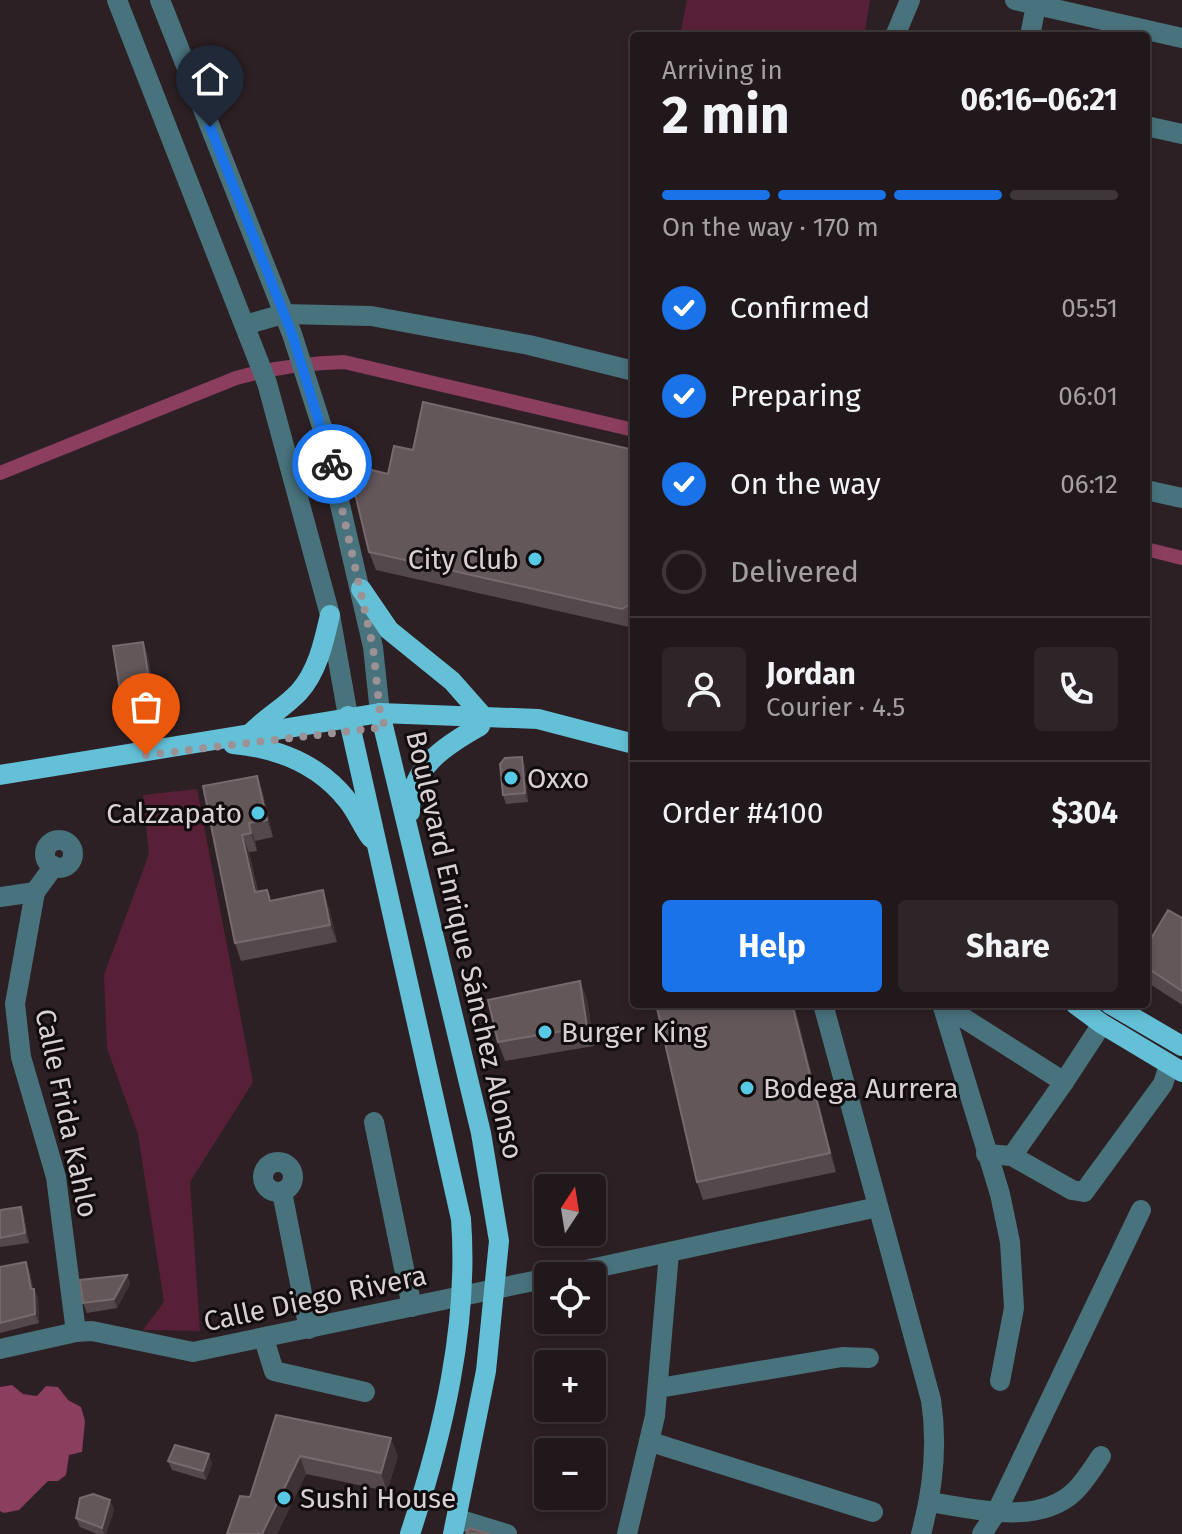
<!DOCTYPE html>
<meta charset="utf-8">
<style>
body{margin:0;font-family:"Fira Sans",sans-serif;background:#2d2528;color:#f1f3f6;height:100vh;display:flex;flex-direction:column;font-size:30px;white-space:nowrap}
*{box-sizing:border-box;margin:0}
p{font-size:26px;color:#a2a0a3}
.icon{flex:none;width:44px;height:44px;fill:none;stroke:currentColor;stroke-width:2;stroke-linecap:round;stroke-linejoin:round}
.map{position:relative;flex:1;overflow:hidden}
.details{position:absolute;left:630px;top:32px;width:520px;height:976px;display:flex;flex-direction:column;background:#21181b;border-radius:8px;box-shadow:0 4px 12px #0003,0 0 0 2px #3e373a}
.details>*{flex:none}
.needle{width:52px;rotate:12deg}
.fabs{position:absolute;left:534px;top:1174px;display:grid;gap:16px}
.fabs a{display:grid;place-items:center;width:72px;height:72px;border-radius:8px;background:#21181b;box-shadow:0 4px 12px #0003,0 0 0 2px #3e373a;font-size:40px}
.pin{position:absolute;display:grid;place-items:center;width:68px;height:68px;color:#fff;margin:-82px -34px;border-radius:50% 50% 50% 0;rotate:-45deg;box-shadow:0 0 8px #0007}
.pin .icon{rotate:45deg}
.courier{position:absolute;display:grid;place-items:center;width:80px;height:80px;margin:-40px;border:6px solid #1a73e8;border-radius:50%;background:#fff;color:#222;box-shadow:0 2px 10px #0007}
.overview em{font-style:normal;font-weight:700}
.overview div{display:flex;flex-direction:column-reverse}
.overview{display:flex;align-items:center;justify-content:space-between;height:136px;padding:0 32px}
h1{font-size:52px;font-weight:700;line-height:60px}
.bar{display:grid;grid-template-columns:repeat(4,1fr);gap:12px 8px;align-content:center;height:96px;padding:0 32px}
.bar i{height:10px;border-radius:6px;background:#3e373a}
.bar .active{background:#1a73e8}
.bar p{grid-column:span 4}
.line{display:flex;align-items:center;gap:20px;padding:0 32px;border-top:2px solid #3e373a}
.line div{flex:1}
.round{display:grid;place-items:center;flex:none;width:84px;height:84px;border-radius:8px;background:#2d2528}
ol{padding:0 32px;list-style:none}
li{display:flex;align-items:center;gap:24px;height:88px}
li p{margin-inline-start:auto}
li .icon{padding:8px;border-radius:50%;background:#1a73e8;color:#fff;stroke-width:4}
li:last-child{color:#a2a0a3}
li i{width:44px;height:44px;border:4px solid #3e373a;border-radius:50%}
.primary-button{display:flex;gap:16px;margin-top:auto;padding:16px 32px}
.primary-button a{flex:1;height:92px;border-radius:8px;background:#1a73e8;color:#fff;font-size:32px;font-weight:700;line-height:92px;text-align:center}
.primary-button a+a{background:#2d2528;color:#f1f3f6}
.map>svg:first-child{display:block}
.green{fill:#582037}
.water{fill:#8b3e5d}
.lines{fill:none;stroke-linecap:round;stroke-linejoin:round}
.canal{stroke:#8b3e5d;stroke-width:14}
.minor{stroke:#48727c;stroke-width:20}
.major{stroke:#64c0d7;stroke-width:20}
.wall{fill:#55484c}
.shaded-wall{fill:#3f3236}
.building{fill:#63575a;stroke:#756a6d;stroke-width:2}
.done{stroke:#9c9295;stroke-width:8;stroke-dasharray:0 14.4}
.route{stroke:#1a73e8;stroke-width:10}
.poi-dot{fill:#58c9e4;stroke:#110c0d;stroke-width:3}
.labels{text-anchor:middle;stroke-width:6;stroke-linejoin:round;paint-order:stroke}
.poi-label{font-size:28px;fill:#d8d0d2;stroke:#110c0d;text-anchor:start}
.street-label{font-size:28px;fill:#d8d0d2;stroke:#110c0d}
</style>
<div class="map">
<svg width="1182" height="1534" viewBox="0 0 1182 1534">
<rect width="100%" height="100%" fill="#2c2024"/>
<g class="green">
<polygon points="687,0 870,0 864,36 680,36"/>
<polygon points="197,789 253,1082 190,1182 200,1331 143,1330 164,1302 138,1134 107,1048 104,975 149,854 143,795"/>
</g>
<polygon class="water" points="12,1385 23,1394 37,1396 46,1386 58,1387 68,1400 81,1407 85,1421 82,1452 69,1455 66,1475 58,1481 48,1481 19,1510 4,1513 0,1511 0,1387"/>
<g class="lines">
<g class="canal">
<path d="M0 473 236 378C272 368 306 363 344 362L634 430"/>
<polyline points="1146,549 1182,558"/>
</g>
<g class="minor">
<polyline points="117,0 267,383 330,615 348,716"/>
<polyline points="160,0 292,334 322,427 373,647 380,713"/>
<polyline points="1015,0 1182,38"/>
<polyline points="895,36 910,0"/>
<polyline points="1030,36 1037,0"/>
<polyline points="1146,126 1182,134"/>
<polyline points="245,325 283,314 371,316 529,345 634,371"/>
<polyline points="1146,490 1182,498"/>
<circle cx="59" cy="854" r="14"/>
<polyline points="54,866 35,892 15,1004 21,1057 56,1177 76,1332"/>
<polyline points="0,897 35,892"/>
<path d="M823 1004 931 1400C938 1446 933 1490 921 1534"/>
<polyline points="942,1004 1000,1194 1010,1242 1014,1308 1000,1381"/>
<polyline points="943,1005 1064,1082 1012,1156"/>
<polyline points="1064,1082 1102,1024"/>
<polyline points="374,1122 412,1307"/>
<polyline points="986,1154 1012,1156 1072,1190 1084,1192 1163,1084 1169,1065"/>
<circle cx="278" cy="1177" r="15"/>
<polyline points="282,1192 309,1329"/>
<polyline points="558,1276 878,1207"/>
<polyline points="264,1339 274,1371 365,1392"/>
<polyline points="0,1349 76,1332 92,1331 193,1352 548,1278"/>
<polyline points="659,1388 842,1357 869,1358"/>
<polyline points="651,1442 873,1512"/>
<path d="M929 1502C973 1508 1038 1527 1075 1491 1085 1481 1093 1468 1101 1456"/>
<polyline points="458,1519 507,1534"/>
<polyline points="627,1534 655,1416 669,1253"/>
<polyline points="982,1534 997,1511 1141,1210"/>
</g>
<g class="major">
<polyline points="361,589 389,630 452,681 482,715"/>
<polyline points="380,713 481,1133 499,1241 486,1371 453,1534"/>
<path d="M348 716 461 1219C469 1325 443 1434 410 1534"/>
<path d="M250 734C265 718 284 708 299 692 318 671 324 641 330 615"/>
<path d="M233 744C278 748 319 764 348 801 357 812 362 826 371 838"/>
<polyline points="0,775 380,713 538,719 634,744"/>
<path d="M410 812C409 768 446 745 480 726"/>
<polyline points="1075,1004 1102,1024 1182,1072"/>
<polyline points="1110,1004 1182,1046"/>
</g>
</g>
<g class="wall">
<polygon points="413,450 634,450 634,624 629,627 376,570 369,552 388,474"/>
<polygon points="143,642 148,656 156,706 126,711 121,697"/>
<polygon points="525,766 528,802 506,804 503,795"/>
<polygon points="257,776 263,794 273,837 255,841 257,851 249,852 258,892 271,901 329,908 337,942 241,961 235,943 203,786"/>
<polygon points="1182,918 1182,1005 1150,984 1146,972 1146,947"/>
<polygon points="587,999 594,1046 505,1061 498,1042"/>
<polygon points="656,1004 794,1004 836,1172 703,1200 697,1182"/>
<polygon points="0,1210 24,1216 29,1243 0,1247"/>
<polygon points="0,1267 30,1272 33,1289 34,1289 38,1298 39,1323 0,1333"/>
<polygon points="127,1275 130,1284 117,1308 87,1313 83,1303"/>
<polygon points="276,1415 398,1456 387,1491 306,1474 277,1534 227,1534 250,1497"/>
<polygon points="168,1461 212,1464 206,1480 172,1470"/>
<polygon points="110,1500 114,1510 106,1534 97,1534 80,1527 76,1518"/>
</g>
<g class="shaded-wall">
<polygon points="143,642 148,656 156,706 151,692"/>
<polygon points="522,757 525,766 528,802 525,793"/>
<polygon points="257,776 263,794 273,837 267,820"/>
<polygon points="249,823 255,841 257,851 251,833"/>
<polygon points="242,835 249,852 261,910 255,892"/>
<polygon points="323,890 329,908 337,942 330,925"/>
<polygon points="580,981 587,999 594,1046 587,1027"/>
<polygon points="792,1004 794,1004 836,1172 830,1153"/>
<polygon points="21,1207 24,1216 29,1243 25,1233"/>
<polygon points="26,1262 30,1272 35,1299 31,1289"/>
<polygon points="127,1275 130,1284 117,1308 114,1299"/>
<polygon points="34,1289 38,1298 39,1323 35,1314"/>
<polygon points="391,1438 398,1456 387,1491 381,1473"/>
<polygon points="209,1454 212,1464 206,1480 203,1471"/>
<polygon points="300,1456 306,1474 277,1534 262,1534"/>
<polygon points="110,1500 114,1510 106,1534 104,1534 102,1528"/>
</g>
<g class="building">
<polygon points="423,402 634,450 634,602 622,609 369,552 348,464 388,474 394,446 413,450"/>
<polygon points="143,642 151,692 121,697 113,646"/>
<polygon points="522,757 525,793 503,795 500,764 505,758"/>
<polygon points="257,776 267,820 249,823 251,833 242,835 255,892 267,890 270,901 323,890 330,925 235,943 203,786"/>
<polygon points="1168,910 1182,918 1182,991 1146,967 1146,947"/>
<polygon points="580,981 587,1027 498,1042 488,1000"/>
<polygon points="656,1004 792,1004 830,1153 697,1182"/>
<polygon points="21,1207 25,1233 0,1238 0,1210"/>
<polygon points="26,1262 31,1289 34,1289 35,1314 0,1323 0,1267"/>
<polygon points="127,1275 114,1299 83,1303 80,1280"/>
<polygon points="276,1415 391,1438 381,1473 300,1456 262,1534 227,1534 240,1496 250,1497"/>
<polygon points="175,1445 209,1454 203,1471 168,1461"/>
<polygon points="93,1494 110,1500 102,1528 76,1518 80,1498"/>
<polygon points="469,1528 490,1534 466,1534"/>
</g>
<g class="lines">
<polyline class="done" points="146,755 385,727 380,713 373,647 332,464"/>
<polyline class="route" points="210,127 292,334 332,464"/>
</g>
<g class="poi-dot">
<circle cx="535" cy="559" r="8"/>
<circle cx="511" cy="778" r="8"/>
<circle cx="258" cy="813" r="8"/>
<circle cx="545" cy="1032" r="8"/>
<circle cx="747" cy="1088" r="8"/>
<circle cx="284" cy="1498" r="8"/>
</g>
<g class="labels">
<g class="poi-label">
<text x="519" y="569" text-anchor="end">City Club</text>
<text x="527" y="788">Oxxo</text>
<text x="242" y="823" text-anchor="end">Calzzapato</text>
<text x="561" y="1042">Burger King</text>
<text x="763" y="1098">Bodega Aurrera</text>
<text x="300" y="1508">Sushi House</text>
</g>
<g class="street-label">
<text transform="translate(465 945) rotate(77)" y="10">Boulevard Enrique Sánchez Alonso</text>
<text transform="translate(67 1113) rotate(78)" y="10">Calle Frida Kahlo</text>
<text transform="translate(315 1298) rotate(-12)" y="10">Calle Diego Rivera</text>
</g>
</g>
</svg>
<div class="fabs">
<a><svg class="needle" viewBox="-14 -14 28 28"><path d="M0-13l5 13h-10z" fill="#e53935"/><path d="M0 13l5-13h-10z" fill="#a2a0a3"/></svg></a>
<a><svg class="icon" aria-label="locate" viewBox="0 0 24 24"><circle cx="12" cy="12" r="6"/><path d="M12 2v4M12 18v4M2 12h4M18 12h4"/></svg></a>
<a>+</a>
<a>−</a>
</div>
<div class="pin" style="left:146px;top:755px;background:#ea580c"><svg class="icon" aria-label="bag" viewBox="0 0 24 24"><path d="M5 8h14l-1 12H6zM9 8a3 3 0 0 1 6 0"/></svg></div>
<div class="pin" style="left:210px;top:127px;background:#1f2937"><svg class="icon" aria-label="home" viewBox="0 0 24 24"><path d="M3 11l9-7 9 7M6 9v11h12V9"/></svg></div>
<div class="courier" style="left:332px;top:464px"><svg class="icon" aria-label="bike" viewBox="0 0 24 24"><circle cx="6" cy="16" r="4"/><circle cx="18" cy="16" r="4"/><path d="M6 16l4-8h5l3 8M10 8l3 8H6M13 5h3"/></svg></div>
<section class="details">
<div class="overview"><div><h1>2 min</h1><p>Arriving in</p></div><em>06:16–06:21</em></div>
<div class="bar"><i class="active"></i><i class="active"></i><i class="active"></i><i></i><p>On the way · 170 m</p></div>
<ol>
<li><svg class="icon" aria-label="check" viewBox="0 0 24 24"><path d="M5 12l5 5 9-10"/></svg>Confirmed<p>05:51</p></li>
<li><svg class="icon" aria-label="check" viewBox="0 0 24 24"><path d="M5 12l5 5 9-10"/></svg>Preparing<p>06:01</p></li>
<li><svg class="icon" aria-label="check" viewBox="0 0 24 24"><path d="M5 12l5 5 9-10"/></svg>On the way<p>06:12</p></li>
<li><i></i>Delivered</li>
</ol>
<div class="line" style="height:144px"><a class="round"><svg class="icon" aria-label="person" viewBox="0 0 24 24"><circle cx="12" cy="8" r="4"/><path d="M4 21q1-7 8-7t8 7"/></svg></a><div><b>Jordan</b><p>Courier · 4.5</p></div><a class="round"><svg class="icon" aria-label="phone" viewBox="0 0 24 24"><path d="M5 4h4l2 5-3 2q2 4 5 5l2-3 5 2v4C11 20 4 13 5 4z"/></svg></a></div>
<div class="line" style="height:104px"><div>Order #4100</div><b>$304</b></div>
<div class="primary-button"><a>Help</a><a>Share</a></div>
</section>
</div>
